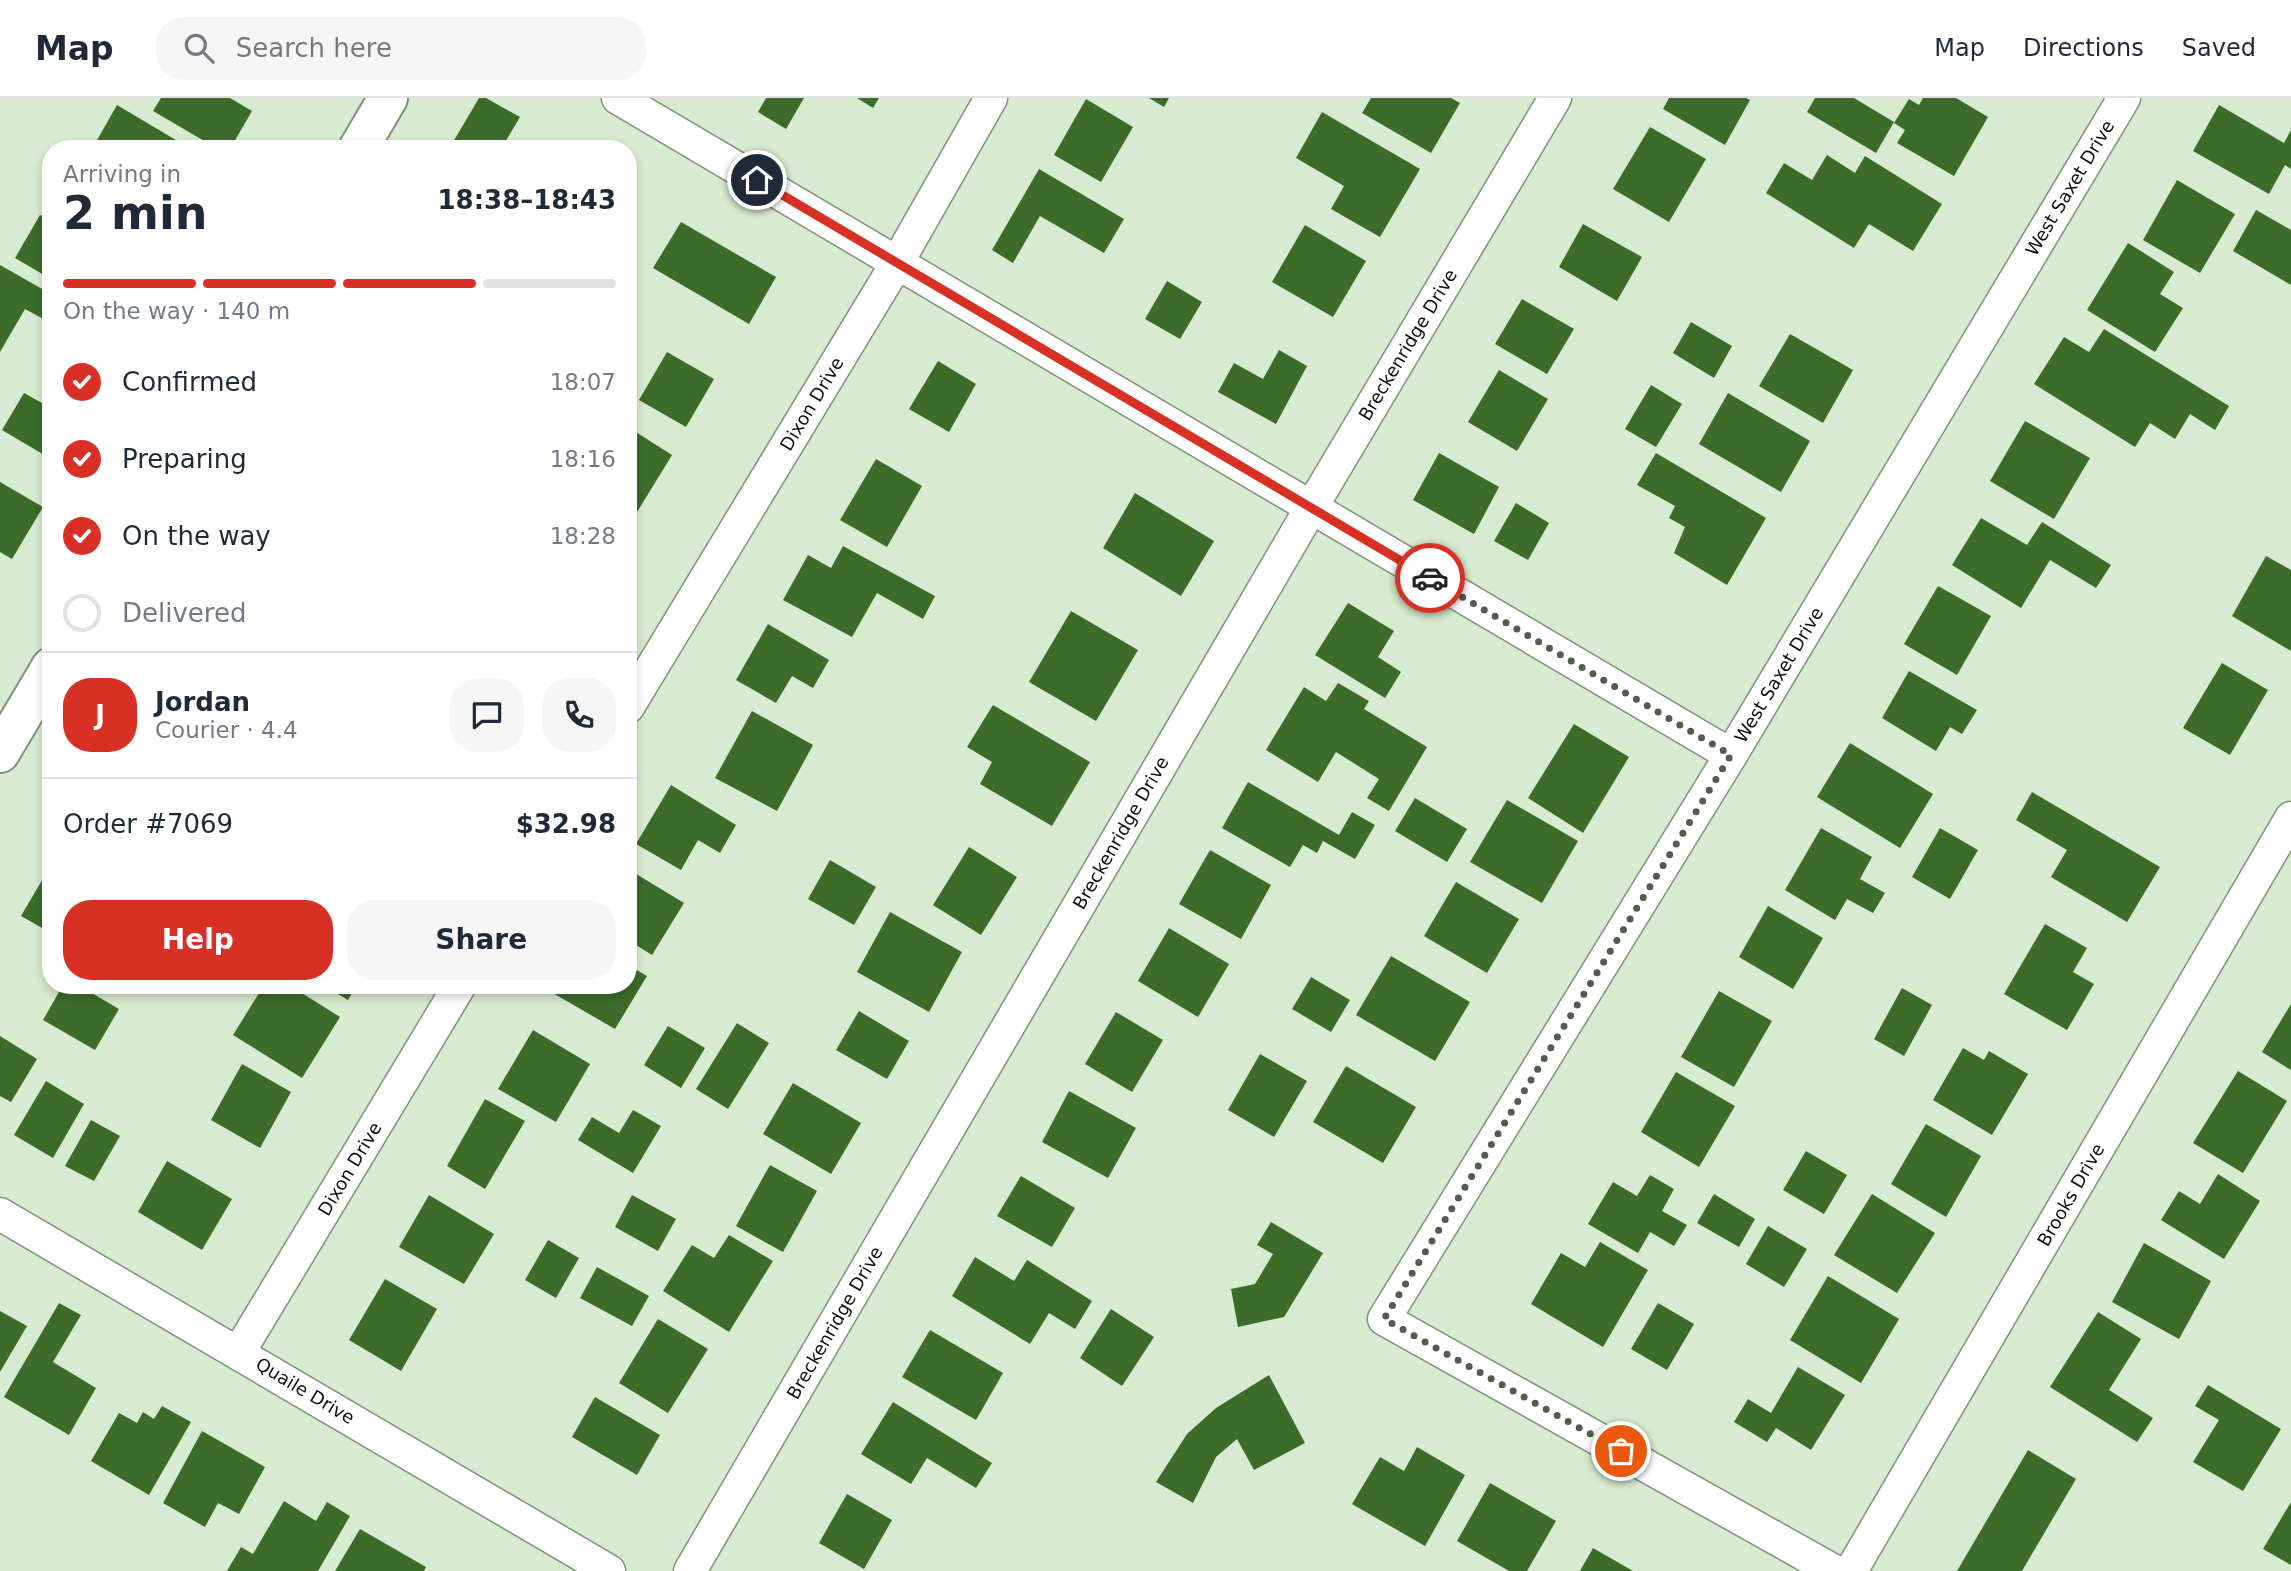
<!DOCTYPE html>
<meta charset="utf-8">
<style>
body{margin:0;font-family:"DejaVu Sans",sans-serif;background:#f6f6f7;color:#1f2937;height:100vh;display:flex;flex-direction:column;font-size:26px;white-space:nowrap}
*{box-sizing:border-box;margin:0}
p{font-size:23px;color:#747a83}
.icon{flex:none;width:38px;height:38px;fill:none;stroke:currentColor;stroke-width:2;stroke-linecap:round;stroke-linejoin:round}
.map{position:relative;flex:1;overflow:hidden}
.sheet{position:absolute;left:42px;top:42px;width:595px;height:854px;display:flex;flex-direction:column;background:#fff;border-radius:28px;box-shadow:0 4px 10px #0003}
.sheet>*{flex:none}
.pin{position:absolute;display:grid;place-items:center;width:60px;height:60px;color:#fff;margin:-30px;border:4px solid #fff;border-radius:50%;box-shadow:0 2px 7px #0007}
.courier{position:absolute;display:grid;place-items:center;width:70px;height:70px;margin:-35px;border:5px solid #d93025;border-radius:50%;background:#fff;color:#222;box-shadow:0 2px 9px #0007}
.summary em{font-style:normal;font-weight:800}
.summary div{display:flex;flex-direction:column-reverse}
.summary{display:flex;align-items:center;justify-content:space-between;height:119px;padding:0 21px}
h1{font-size:46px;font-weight:800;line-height:52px}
.bar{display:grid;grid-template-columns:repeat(4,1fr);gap:10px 7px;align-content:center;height:84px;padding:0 21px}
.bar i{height:9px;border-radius:5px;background:#e0e1e3}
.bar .selected{background:#d93025}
.bar p{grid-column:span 4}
.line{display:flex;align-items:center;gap:18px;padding:0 21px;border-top:2px solid #e0e1e3}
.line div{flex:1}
.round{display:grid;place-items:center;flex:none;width:74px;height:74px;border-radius:28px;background:#f6f6f7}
ol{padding:0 21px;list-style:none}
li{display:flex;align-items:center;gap:21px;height:77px}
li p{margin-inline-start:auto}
li .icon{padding:7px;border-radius:50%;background:#d93025;color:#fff;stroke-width:4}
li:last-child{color:#747a83}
li i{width:38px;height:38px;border:4px solid #e0e1e3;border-radius:50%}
.cta{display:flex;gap:14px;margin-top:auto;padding:14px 21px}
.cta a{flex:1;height:80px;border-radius:28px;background:#d93025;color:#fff;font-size:28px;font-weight:800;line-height:80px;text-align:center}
.cta a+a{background:#f6f6f7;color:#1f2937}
header{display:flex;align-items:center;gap:42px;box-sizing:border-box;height:98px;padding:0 35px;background:#fff;border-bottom:2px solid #e0e1e3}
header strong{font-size:33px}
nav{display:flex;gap:38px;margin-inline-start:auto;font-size:24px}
.search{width:490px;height:63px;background:#f6f6f7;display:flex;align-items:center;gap:18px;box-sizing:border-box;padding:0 24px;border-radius:28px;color:#747a83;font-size:26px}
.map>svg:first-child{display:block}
.building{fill:#3c6b2a}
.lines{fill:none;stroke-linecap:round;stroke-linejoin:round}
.street-casing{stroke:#7f9179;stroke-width:35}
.secondary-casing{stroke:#7f9179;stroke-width:42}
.street{stroke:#fff;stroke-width:32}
.secondary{stroke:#fff;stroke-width:38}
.done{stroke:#525d4e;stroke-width:7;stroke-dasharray:0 12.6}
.route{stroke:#d93025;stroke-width:9}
.labels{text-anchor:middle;stroke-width:5;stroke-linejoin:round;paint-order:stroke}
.street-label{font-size:18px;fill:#0a1108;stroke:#fff}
</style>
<header>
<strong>Map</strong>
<div class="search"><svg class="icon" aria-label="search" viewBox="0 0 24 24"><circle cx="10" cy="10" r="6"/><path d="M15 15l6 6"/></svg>Search here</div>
<nav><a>Map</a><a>Directions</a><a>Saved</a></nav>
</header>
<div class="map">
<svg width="2291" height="1473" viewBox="0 0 2291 1473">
<rect width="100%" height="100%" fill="#d7ebd0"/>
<g class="building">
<polygon points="161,0 230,0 252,13 230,51 218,51 153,13"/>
<polygon points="479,0 486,0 520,19 501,51 449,51"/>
<polygon points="766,0 804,0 786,31 758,14"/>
<polygon points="857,0 879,0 873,10"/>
<polygon points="1149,0 1169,0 1164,9"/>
<polygon points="1371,0 1451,0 1460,5 1431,55 1362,15"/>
<polygon points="1669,0 1746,0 1750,2 1725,47 1663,11"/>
<polygon points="1815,0 1854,0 1894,24 1876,55 1807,14"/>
<polygon points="1923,0 1956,0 1988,19 1954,78 1897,45 1905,32 1894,25 1909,1 1919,7"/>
<polygon points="1086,1 1133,29 1101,84 1054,57"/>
<polygon points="117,7 191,51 92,51"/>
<polygon points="2219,7 2284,45 2291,32 2291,71 2285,67 2269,96 2193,53"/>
<polygon points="1322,14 1420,71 1380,139 1331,111 1344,88 1296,60"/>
<polygon points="1650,29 1706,61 1669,124 1613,91"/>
<polygon points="1827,57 1855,75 1865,58 1942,106 1913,153 1869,126 1854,150 1766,95 1784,65 1812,82"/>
<polygon points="1039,71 1124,121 1104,155 1040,118 1013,165 992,152"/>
<polygon points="2177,82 2235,116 2200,175 2143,142"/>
<polygon points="2256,112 2291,132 2291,187 2233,153"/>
<polygon points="40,117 51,123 51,181 15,160"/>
<polygon points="681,124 776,179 749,226 653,170"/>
<polygon points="1583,126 1642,159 1617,203 1559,169"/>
<polygon points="1305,127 1366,163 1333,219 1272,184"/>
<polygon points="2128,145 2174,174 2160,196 2183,210 2155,254 2087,212"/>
<polygon points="0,167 51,196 51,216 47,223 25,211 0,254"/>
<polygon points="1167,183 1202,204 1180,241 1145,221"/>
<polygon points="1522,201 1574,231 1547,276 1495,246"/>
<polygon points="1691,224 1732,248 1714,280 1673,255"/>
<polygon points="2104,231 2229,308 2215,332 2190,316 2175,341 2150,325 2135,349 2034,286 2064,239 2089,254"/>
<polygon points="1790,236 1853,272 1823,325 1759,288"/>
<polygon points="1279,252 1307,268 1276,326 1218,294 1234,265 1263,281"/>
<polygon points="667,254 714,281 686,329 639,302"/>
<polygon points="938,263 976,286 949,334 909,311"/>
<polygon points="1499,272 1548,301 1517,353 1468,324"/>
<polygon points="1651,287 1682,306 1656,349 1625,331"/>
<polygon points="24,295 51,310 51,361 2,332"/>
<polygon points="1728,295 1810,343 1781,394 1699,346"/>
<polygon points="2025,323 2090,360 2054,421 1990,383"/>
<polygon points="628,329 672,357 634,419 628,416"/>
<polygon points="1439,355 1499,389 1474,436 1413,402"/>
<polygon points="1656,355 1766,420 1727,487 1674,455 1685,429 1669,420 1675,408 1637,387"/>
<polygon points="876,361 922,388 887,449 840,422"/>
<polygon points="0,384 43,409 12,461 0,454"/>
<polygon points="1135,395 1214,443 1181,498 1103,450"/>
<polygon points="1516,405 1549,425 1528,462 1494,443"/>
<polygon points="1981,420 2027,447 2042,424 2111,467 2096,490 2050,462 2021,510 1952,467"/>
<polygon points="843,448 935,498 923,521 877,495 852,539 783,502 808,457 831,470"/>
<polygon points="2266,458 2291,472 2291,553 2232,518"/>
<polygon points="1938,488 1991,518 1957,577 1904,546"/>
<polygon points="1348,505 1394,533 1378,559 1401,574 1385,600 1315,557"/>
<polygon points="1071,513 1138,552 1096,623 1029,584"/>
<polygon points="768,526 829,562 813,590 792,578 776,605 736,582"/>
<polygon points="2222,565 2268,592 2230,657 2183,630"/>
<polygon points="1909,573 1977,612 1962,636 1950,629 1936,653 1882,620"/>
<polygon points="1338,585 1369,603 1364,611 1427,649 1389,713 1367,700 1379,681 1336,654 1318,684 1266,652 1304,589 1326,603"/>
<polygon points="993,607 1090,664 1052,728 980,686 992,664 967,649"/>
<polygon points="752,613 813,647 777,713 715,680"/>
<polygon points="1574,626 1629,659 1583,735 1528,700"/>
<polygon points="1850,645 1933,696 1900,750 1817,699"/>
<polygon points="1248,684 1339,737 1352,714 1375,727 1355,761 1323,743 1317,755 1303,747 1290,769 1222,730"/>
<polygon points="671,687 736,727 720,755 698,742 681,772 636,746"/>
<polygon points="2032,694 2160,769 2127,824 2051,779 2067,752 2016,722"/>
<polygon points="1415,700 1467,731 1447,764 1395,733"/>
<polygon points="1507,702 1578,743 1542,805 1470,764"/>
<polygon points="1821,730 1872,759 1860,781 1885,795 1873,815 1847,801 1835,822 1785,792"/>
<polygon points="1940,730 1978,752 1950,801 1912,779"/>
<polygon points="969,749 1017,779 981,837 933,807"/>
<polygon points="1210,752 1271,787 1241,841 1179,806"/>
<polygon points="830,762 876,789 854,827 808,801"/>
<polygon points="51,767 51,835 21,818"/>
<polygon points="628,771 684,805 652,857 628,842"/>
<polygon points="1456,784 1519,821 1487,875 1424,838"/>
<polygon points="1768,808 1823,840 1793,891 1739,859"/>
<polygon points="890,814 962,854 929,914 857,874"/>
<polygon points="2045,826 2087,850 2073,874 2094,886 2067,932 2004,896"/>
<polygon points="1169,830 1229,866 1198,919 1138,883"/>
<polygon points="1391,858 1470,904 1435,963 1356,917"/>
<polygon points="628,867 647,878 615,931 551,894 555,887 628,887"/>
<polygon points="1311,879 1350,902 1331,934 1292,911"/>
<polygon points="63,887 78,887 119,911 95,952 43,922"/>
<polygon points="264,887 289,887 340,919 302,980 233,937"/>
<polygon points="323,887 357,887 348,902"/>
<polygon points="1902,890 1932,907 1904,958 1874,941"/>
<polygon points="1719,893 1772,923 1734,989 1681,959"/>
<polygon points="2291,906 2291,972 2262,954"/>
<polygon points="859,913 909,943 887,981 836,952"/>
<polygon points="1116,914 1163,942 1132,994 1085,966"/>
<polygon points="737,925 769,945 728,1011 696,991"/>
<polygon points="668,928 705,950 681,990 644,967"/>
<polygon points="533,932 590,966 556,1024 498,991"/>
<polygon points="0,938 37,961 11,1004 0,998"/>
<polygon points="1963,950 1984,962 1989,953 2028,976 1992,1037 1933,1002"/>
<polygon points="1260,956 1307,983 1274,1039 1228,1012"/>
<polygon points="242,966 291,994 260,1050 211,1022"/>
<polygon points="1346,968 1416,1009 1383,1065 1313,1024"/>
<polygon points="2238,973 2287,1003 2243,1075 2193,1045"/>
<polygon points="1676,974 1735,1008 1699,1069 1641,1034"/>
<polygon points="46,983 84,1006 53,1060 14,1037"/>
<polygon points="793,985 861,1025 831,1076 763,1036"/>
<polygon points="1069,993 1136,1030 1108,1080 1042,1044"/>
<polygon points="485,1001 525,1023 485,1091 447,1068"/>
<polygon points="633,1012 661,1028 633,1075 578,1042 592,1019 619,1035"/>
<polygon points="91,1022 120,1038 94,1083 65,1068"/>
<polygon points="1926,1026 1981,1058 1946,1119 1891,1086"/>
<polygon points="1806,1053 1847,1077 1824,1116 1783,1092"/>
<polygon points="167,1063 232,1101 202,1152 138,1114"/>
<polygon points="770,1067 817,1093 783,1154 736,1128"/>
<polygon points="2218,1076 2260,1103 2224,1161 2161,1122 2179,1093 2200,1106"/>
<polygon points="1650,1077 1674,1091 1662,1113 1687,1127 1674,1148 1650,1134 1638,1155 1588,1126 1613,1084 1637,1098"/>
<polygon points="1021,1078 1075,1110 1052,1149 997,1118"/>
<polygon points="1714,1096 1755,1121 1739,1149 1697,1125"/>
<polygon points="1872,1096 1935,1135 1897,1195 1834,1157"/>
<polygon points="429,1097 494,1136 464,1186 399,1149"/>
<polygon points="632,1097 676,1121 658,1153 615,1129"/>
<polygon points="1271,1124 1323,1155 1284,1219 1238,1229 1231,1191 1255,1186 1273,1156 1257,1147"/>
<polygon points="1768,1128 1807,1151 1784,1189 1746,1166"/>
<polygon points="729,1137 773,1163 729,1234 663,1193 692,1147 714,1160"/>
<polygon points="548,1142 579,1160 556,1200 525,1182"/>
<polygon points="1600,1144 1648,1172 1603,1249 1531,1206 1561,1155 1585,1169"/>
<polygon points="2144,1145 2211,1183 2179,1241 2112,1204"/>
<polygon points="975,1159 1014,1183 1027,1162 1092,1203 1075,1231 1049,1215 1030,1246 952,1198"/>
<polygon points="597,1169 649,1198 632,1228 580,1200"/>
<polygon points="1828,1178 1899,1221 1861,1285 1790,1242"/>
<polygon points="385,1181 437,1211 401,1273 349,1242"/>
<polygon points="59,1205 81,1217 53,1264 96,1290 69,1337 4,1299"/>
<polygon points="1658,1205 1694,1226 1667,1272 1631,1251"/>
<polygon points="1111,1211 1154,1239 1122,1288 1080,1260"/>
<polygon points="0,1213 27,1228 0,1274"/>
<polygon points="2098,1214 2141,1241 2109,1292 2153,1320 2137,1344 2050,1289"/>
<polygon points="658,1221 708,1251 668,1315 619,1285"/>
<polygon points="930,1232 1003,1275 976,1322 902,1279"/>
<polygon points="1798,1269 1845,1297 1811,1352 1776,1330 1767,1344 1734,1324 1748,1301 1771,1315"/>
<polygon points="1269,1277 1305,1345 1254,1372 1237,1341 1216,1359 1193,1405 1156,1384 1187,1336 1216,1310"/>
<polygon points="2208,1287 2281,1331 2243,1393 2193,1364 2219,1322 2195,1308"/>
<polygon points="595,1299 660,1337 637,1377 572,1339"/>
<polygon points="893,1304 992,1365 976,1390 927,1360 911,1386 861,1356"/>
<polygon points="162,1308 191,1324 149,1397 91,1363 119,1315 137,1325 143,1314 154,1321"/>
<polygon points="202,1333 265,1369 239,1416 218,1405 205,1429 163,1405"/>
<polygon points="1417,1349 1465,1377 1425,1448 1352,1406 1380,1359 1404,1373"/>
<polygon points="2028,1352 2076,1381 2022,1473 1957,1473"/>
<polygon points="1490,1385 1556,1423 1527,1473 1509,1473 1457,1443"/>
<polygon points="847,1396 892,1422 864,1471 819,1445"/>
<polygon points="284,1403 316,1423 327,1404 350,1418 318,1473 227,1473 241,1449 253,1456"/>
<polygon points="2291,1404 2291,1467 2263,1451"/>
<polygon points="360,1431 426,1469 424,1473 335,1473"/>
<polygon points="1593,1450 1633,1473 1580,1473"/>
</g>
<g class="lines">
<g class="street-casing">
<g id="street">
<polyline points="618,0 1731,657"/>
<polyline points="628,609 897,165 991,0"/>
<polyline points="0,1116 609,1473"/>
<polyline points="239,1254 460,887"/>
<polyline points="690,1473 1311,410 1555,0"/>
<polyline points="1834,1473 1384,1221 1731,657 2124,0"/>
<polyline points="1851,1473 2291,720"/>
</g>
</g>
<g class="secondary-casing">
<g id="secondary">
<polyline points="358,51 388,0"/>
<polyline points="0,655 51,569"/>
</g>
</g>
<use href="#street" class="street"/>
<use href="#secondary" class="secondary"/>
</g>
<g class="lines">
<polyline class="done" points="1430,480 1731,657 1384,1221 1621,1353"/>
<polyline class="route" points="757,82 1430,480"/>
</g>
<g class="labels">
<g class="street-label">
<text transform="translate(2070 90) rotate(-59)" y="6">West Saxet Drive</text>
<text transform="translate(1408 247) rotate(-59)" y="6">Breckenridge Drive</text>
<text transform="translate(812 306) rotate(-59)" y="6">Dixon Drive</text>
<text transform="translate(1779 577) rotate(-59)" y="6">West Saxet Drive</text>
<text transform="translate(1121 735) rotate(-60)" y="6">Breckenridge Drive</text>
<text transform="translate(350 1071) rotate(-59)" y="6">Dixon Drive</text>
<text transform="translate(2071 1097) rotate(-60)" y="6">Brooks Drive</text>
<text transform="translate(835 1225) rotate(-60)" y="6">Breckenridge Drive</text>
<text transform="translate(305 1293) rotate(31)" y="6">Quaile Drive</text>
</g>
</g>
</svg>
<div class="pin" style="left:1621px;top:1353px;background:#ea580c"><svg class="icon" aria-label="bag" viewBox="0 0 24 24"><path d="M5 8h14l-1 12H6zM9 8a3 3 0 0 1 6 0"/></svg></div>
<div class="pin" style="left:757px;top:82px;background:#1f2937"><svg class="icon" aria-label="home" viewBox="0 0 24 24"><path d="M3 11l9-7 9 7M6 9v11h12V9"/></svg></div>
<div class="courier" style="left:1430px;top:480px"><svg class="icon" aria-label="car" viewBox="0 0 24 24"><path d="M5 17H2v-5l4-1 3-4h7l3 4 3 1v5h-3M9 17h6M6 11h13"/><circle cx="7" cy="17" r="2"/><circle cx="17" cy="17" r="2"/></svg></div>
<section class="sheet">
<div class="summary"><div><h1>2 min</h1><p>Arriving in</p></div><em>18:38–18:43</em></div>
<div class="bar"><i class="selected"></i><i class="selected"></i><i class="selected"></i><i></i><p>On the way · 140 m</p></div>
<ol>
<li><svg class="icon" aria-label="check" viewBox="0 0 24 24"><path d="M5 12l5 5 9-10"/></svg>Confirmed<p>18:07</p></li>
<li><svg class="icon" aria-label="check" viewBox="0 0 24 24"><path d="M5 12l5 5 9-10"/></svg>Preparing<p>18:16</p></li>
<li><svg class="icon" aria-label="check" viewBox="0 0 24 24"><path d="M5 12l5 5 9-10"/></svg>On the way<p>18:28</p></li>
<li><i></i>Delivered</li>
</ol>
<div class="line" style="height:126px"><b class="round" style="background:#d93025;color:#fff">J</b><div><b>Jordan</b><p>Courier · 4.4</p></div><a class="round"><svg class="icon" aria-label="chat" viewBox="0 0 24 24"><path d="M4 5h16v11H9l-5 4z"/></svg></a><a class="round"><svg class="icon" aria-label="phone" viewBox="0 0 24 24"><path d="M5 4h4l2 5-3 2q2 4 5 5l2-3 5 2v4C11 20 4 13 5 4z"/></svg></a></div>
<div class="line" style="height:91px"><div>Order #7069</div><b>$32.98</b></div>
<div class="cta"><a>Help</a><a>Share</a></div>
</section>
</div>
